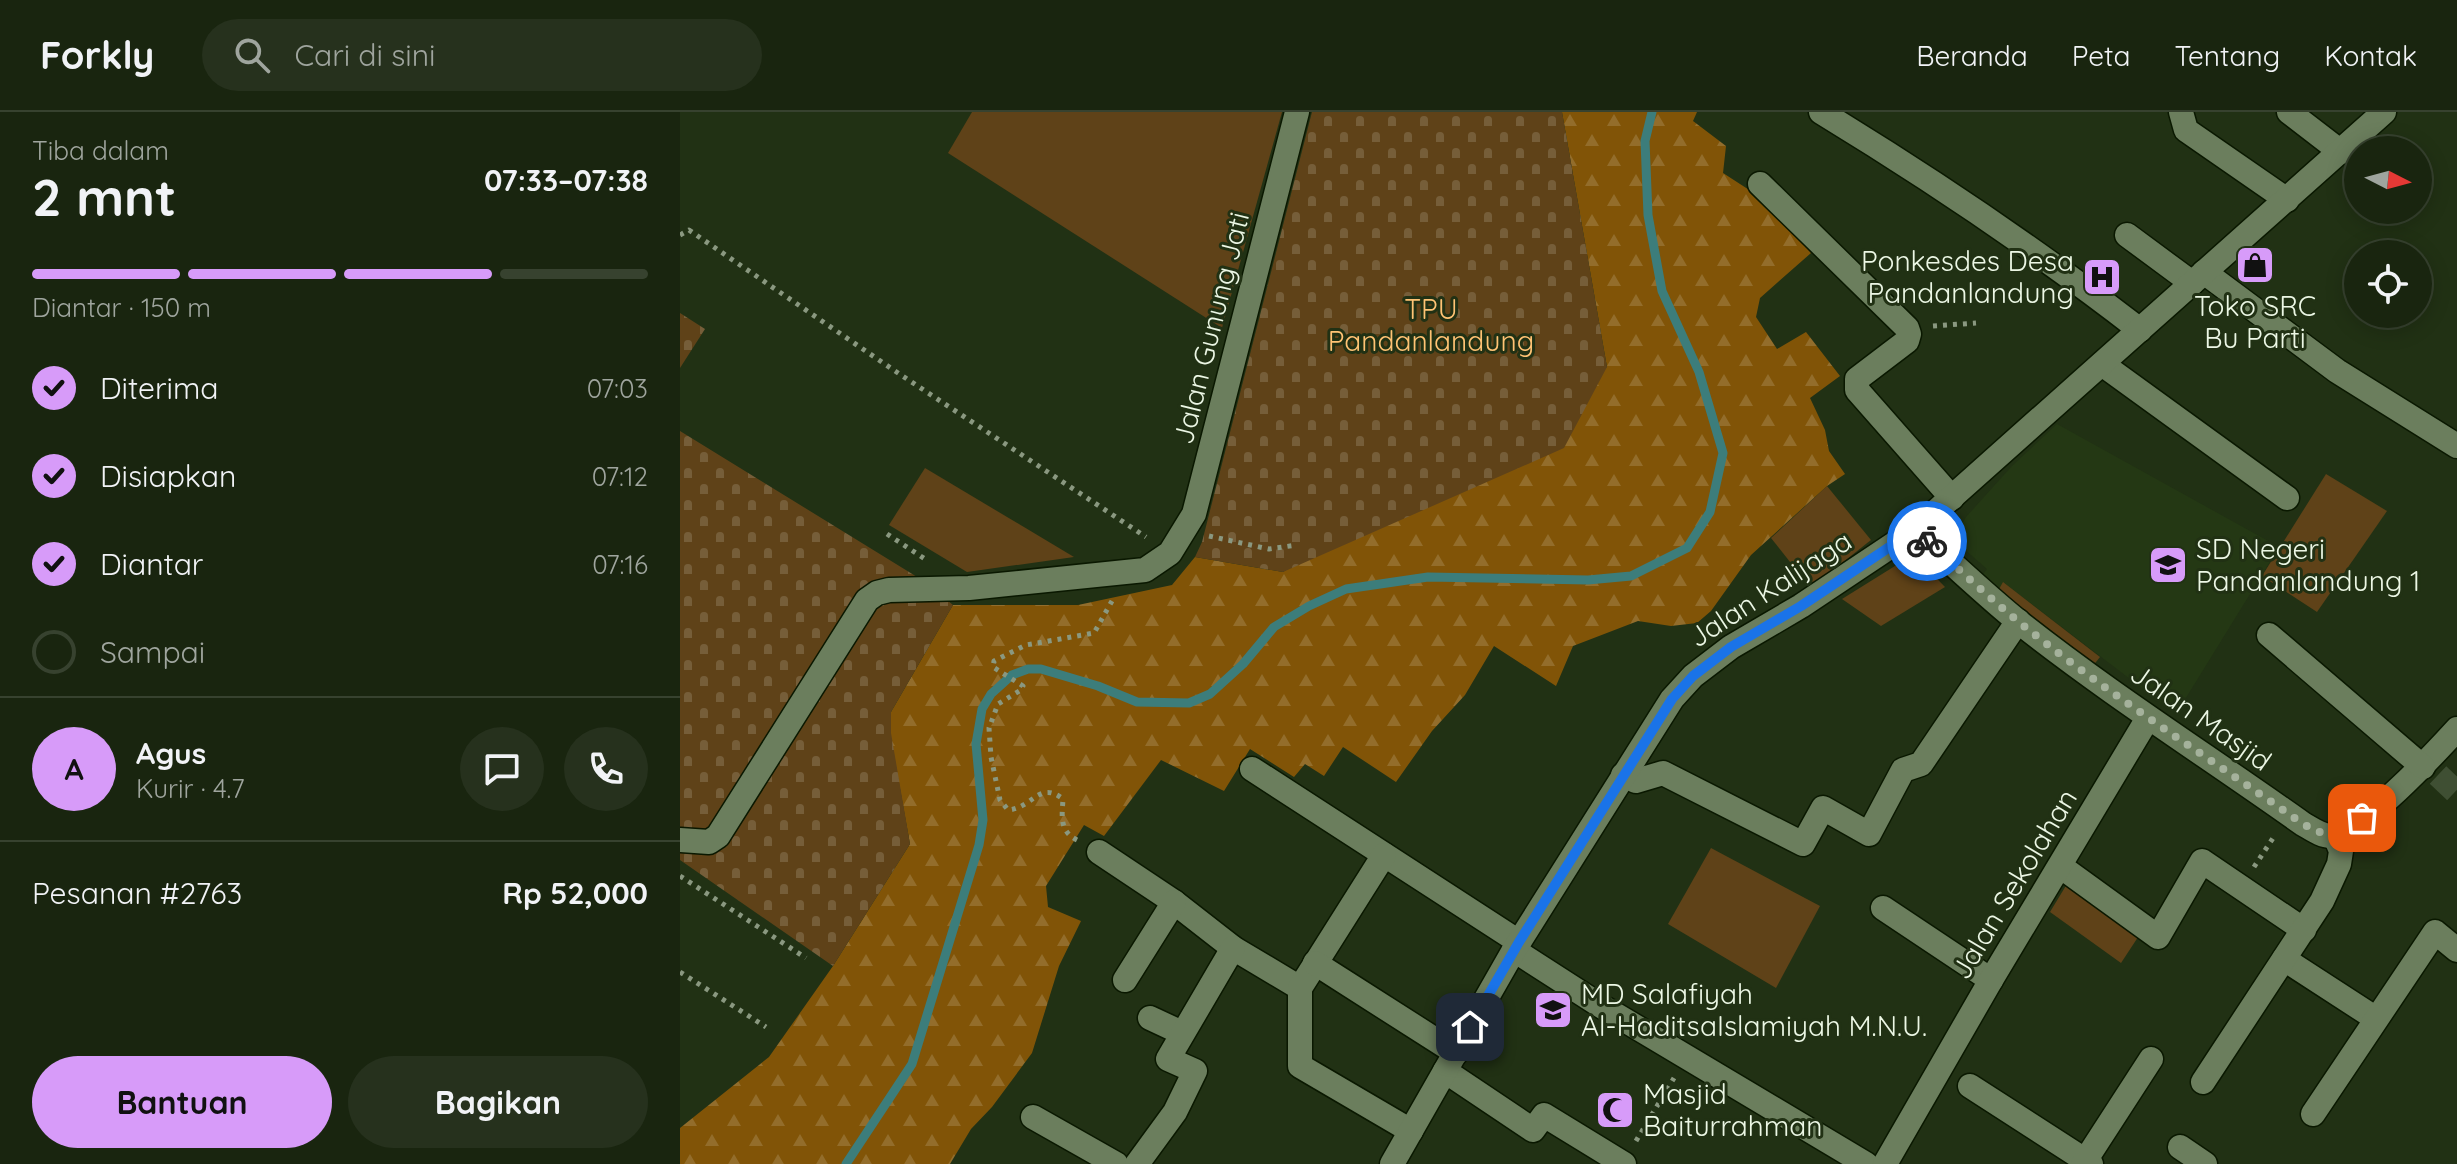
<!DOCTYPE html>
<html lang="id">
<meta charset="utf-8">
<style>
body{margin:0;font-family:Quicksand,sans-serif;background:#26311d;color:#f1f3f6;height:100vh;display:flex;flex-direction:column;font-size:30px;white-space:nowrap}
*{box-sizing:border-box;margin:0}
p{font-size:26px;color:#9fa59e}
.icon{flex:none;width:44px;height:44px;fill:none;stroke:currentColor;stroke-width:2;stroke-linecap:round;stroke-linejoin:round}
.map{position:relative;flex:1;overflow:hidden}
.details{display:flex;flex-direction:column;background:#19250f;width:680px}
.details>*{flex:none}
.needle{width:52px;rotate:96deg}
.fabs{position:absolute;left:1664px;top:24px;display:grid;gap:16px}
.fabs a{display:grid;place-items:center;width:88px;height:88px;border-radius:50%;background:#19250f;box-shadow:0 4px 20px #0003,0 0 0 2px #37422f;font-size:40px}
.pin{position:absolute;display:grid;place-items:center;width:68px;height:68px;color:#fff;margin:-34px;border-radius:16px;box-shadow:0 4px 12px #0006}
.courier{position:absolute;display:grid;place-items:center;width:80px;height:80px;margin:-40px;border:6px solid #1a73e8;border-radius:50%;background:#fff;color:#222;box-shadow:0 2px 10px #0007}
.head em{font-style:normal;font-weight:700}
.head div{display:flex;flex-direction:column-reverse}
.head{display:flex;align-items:center;justify-content:space-between;height:136px;padding:0 32px}
h1{font-size:52px;font-weight:700;line-height:60px}
.bar{display:grid;grid-template-columns:repeat(4,1fr);gap:12px 8px;align-content:center;height:96px;padding:0 32px}
.bar i{height:10px;border-radius:6px;background:#37422f}
.bar .on{background:#d79bf9}
.bar p{grid-column:span 4}
.line{display:flex;align-items:center;gap:20px;padding:0 32px;border-top:2px solid #37422f}
.line div{flex:1}
.round{display:grid;place-items:center;flex:none;width:84px;height:84px;border-radius:42px;background:#26311d}
ol{padding:0 32px;list-style:none}
li{display:flex;align-items:center;gap:24px;height:88px}
li p{margin-inline-start:auto}
li .icon{padding:8px;border-radius:50%;background:#d79bf9;color:#111;stroke-width:4}
li:last-child{color:#9fa59e}
li i{width:44px;height:44px;border:4px solid #37422f;border-radius:50%}
.cta{display:flex;gap:16px;margin-top:auto;padding:16px 32px}
.cta a{flex:1;height:92px;border-radius:48px;background:#d79bf9;color:#111;font-size:32px;font-weight:700;line-height:92px;text-align:center}
.cta a+a{background:#26311d;color:#f1f3f6}
header{display:flex;align-items:center;gap:48px;box-sizing:border-box;height:112px;padding:0 40px;background:#19250f;border-bottom:2px solid #37422f}
header strong{font-size:38px}
nav{display:flex;gap:44px;margin-inline-start:auto;font-size:28px}
.search{width:560px;height:72px;background:#26311d;display:flex;align-items:center;gap:20px;box-sizing:border-box;padding:0 28px;border-radius:44px;color:#9fa59e;font-size:30px}
main{display:flex;flex:1;min-height:0}
.map>svg:first-child{display:block}
.built{fill:#243814}
.green{fill:#5f4218}
.forest{fill:url(#forest-firs)}
.cemetery{fill:url(#cemetery-stones)}
.lines{fill:none;stroke-linecap:round;stroke-linejoin:round}
.stream{stroke:#3c7d7b;stroke-width:9}
.minor-tunnel{stroke:#3f4f33;stroke-width:24;stroke-dasharray:24 12;stroke-linecap:butt}
.minor-casing{stroke:#0a1800;stroke-width:27}
.path{stroke:#8a9880;stroke-width:5;stroke-dasharray:4 6;stroke-linecap:butt}
.minor{stroke:#6b7e5d;stroke-width:24}
.done{stroke:#a5b29c;stroke-width:8;stroke-dasharray:0 14.4}
.route{stroke:#1a73e8;stroke-width:10}
.labels{text-anchor:middle;stroke-width:6;stroke-linejoin:round;paint-order:stroke}
.poi-label{font-size:28px;fill:#ecf7e5;stroke:#213114;text-anchor:start}
.park-label{font-size:28px;fill:#ffc374;stroke:#213114}
.street-label{font-size:28px;fill:#ecf7e5;stroke:#213114}
</style>
<header>
<strong>Forkly</strong>
<div class="search"><svg class="icon" aria-label="search" viewBox="0 0 24 24"><circle cx="10" cy="10" r="6"/><path d="M15 15l6 6"/></svg>Cari di sini</div>
<nav><a>Beranda</a><a>Peta</a><a>Tentang</a><a>Kontak</a></nav>
</header>
<main>
<section class="details">
<div class="head"><div><h1>2 mnt</h1><p>Tiba dalam</p></div><em>07:33–07:38</em></div>
<div class="bar"><i class="on"></i><i class="on"></i><i class="on"></i><i></i><p>Diantar · 150 m</p></div>
<ol>
<li><svg class="icon" aria-label="check" viewBox="0 0 24 24"><path d="M5 12l5 5 9-10"/></svg>Diterima<p>07:03</p></li>
<li><svg class="icon" aria-label="check" viewBox="0 0 24 24"><path d="M5 12l5 5 9-10"/></svg>Disiapkan<p>07:12</p></li>
<li><svg class="icon" aria-label="check" viewBox="0 0 24 24"><path d="M5 12l5 5 9-10"/></svg>Diantar<p>07:16</p></li>
<li><i></i>Sampai</li>
</ol>
<div class="line" style="height:144px"><b class="round" style="background:#d79bf9;color:#111">A</b><div><b>Agus</b><p>Kurir · 4.7</p></div><a class="round"><svg class="icon" aria-label="chat" viewBox="0 0 24 24"><path d="M4 5h16v11H9l-5 4z"/></svg></a><a class="round"><svg class="icon" aria-label="phone" viewBox="0 0 24 24"><path d="M5 4h4l2 5-3 2q2 4 5 5l2-3 5 2v4C11 20 4 13 5 4z"/></svg></a></div>
<div class="line" style="height:104px"><div>Pesanan #2763</div><b>Rp 52,000</b></div>
<div class="cta"><a>Bantuan</a><a>Bagikan</a></div>
</section>
<div class="map">
<svg width="1777" height="1052" viewBox="0 0 1777 1052">
<defs>
<pattern id="forest-firs" width="22" height="20" patternUnits="userSpaceOnUse" patternTransform="scale(2)"><rect width="22" height="20" fill="#815407"/><path d="M5 1l3.5 6h-7zM16 11l3.5 6h-7z" fill="#936d2b"/></pattern>
<pattern id="cemetery-stones" width="16" height="16" patternUnits="userSpaceOnUse" patternTransform="scale(2)"><rect width="16" height="16" fill="#5f4218"/><path d="M2 7V4a2 2 0 0 1 4 0v3zM10 15v-3a2 2 0 0 1 4 0v3z" fill="#765e39"/></pattern>
</defs>
<rect width="100%" height="100%" fill="#213114"/>
<polygon class="built" points="1377,312 1599,435 1496,602 1324,471 1318,479 1301,465 1307,457 1283,436 1278,427 1277,421 1286,405 1332,354"/>
<g class="green">
<polygon points="292,0 602,0 542,216 268,41"/>
<polygon points="245,356 394,445 287,460 209,413"/>
<polygon points="1646,362 1707,399 1637,500 1582,464"/>
<polygon points="1147,374 1191,428 1133,474 1129,474 1091,426"/>
<polygon points="1231,444 1237,446 1265,475 1201,514 1162,487"/>
<polygon points="1323,470 1420,545 1412,555 1318,479"/>
<polygon points="1031,736 1140,794 1096,876 988,812"/>
<polygon points="1390,767 1462,819 1441,851 1370,800"/>
</g>
<polygon class="forest" points="882,0 1017,0 1013,9 1046,34 1043,61 1077,83 1131,141 1080,186 1076,205 1097,237 1126,220 1160,264 1130,286 1145,318 1149,339 1165,362 1147,374 1071,443 1031,499 1017,511 991,514 958,509 893,534 876,574 814,534 785,583 752,619 716,670 663,635 644,664 625,652 614,665 570,637 544,679 481,648 424,724 404,713 366,774 368,795 401,809 379,854 352,941 312,995 291,1017 270,1052 0,1052 0,1016 89,945 153,854 230,732 210,621 211,600 273,493 398,493 492,473 515,445 603,460 927,255"/>
<g class="cemetery">
<polygon points="632,0 882,0 927,255 884,336 603,460 515,445 522,430"/>
<polygon points="0,201 25,217 0,256"/>
<polygon points="0,319 242,468 273,493 211,600 211,621 230,732 153,854 0,748"/>
</g>
<g class="lines">
<polyline class="stream" points="166,1052 232,952 299,733 303,708 296,632 302,597 311,582 332,563 348,557 361,557 418,574 457,590 509,591 530,582 563,552 594,515 629,494 666,477 748,465 908,468 951,464 1007,436 1030,400 1043,341 1019,260 982,179 968,103 965,29 972,0"/>
<polyline class="minor-tunnel" points="1758,663 1777,681"/>
<g class="minor-casing">
<g id="minor">
<path d="M1141 0C1251 67 1358 139 1460 218"/>
<polyline points="1501,0 1506,18 1607,88"/>
<polyline points="1609,0 1661,40"/>
<polyline points="1080,72 1227,216 1229,222 1227,229 1177,267 1177,278 1272,386"/>
<polyline points="1447,123 1512,171"/>
<polyline points="1524,160 1657,259 1777,334"/>
<polyline points="1422,252 1607,386"/>
<path d="M1235 418C1270 449 1304 482 1340 511 1431 583 1529 645 1623 712 1632 717 1641 724 1651 724 1680 722 1756 640 1777 617"/>
<polyline points="1589,523 1743,655"/>
<polyline points="572,657 839,830"/>
<polyline points="943,663 956,669 983,661 1123,732 1143,696 1189,722 1223,658 1241,652 1338,509"/>
<polyline points="0,728 29,730 38,724 187,488 197,481 209,478 289,476 465,458 490,441 514,402 617,0"/>
<polyline points="419,740 494,790 553,836 620,876"/>
<polyline points="704,743 620,876 620,954 731,1019"/>
<polyline points="1380,754 1478,825 1522,749 1624,818"/>
<polyline points="1203,796 1311,868"/>
<polyline points="834,838 921,894 1186,1052"/>
<polyline points="1604,847 1695,906"/>
<polyline points="635,851 776,941"/>
<polyline points="445,868 494,790"/>
<polyline points="470,906 502,921"/>
<polyline points="765,959 853,1018 864,1003 944,1052"/>
<polyline points="1523,970 1642,789 1659,752 1661,739 1655,724"/>
<polyline points="1290,974 1411,1052"/>
<polyline points="1633,1002 1755,820 1777,838"/>
<polyline points="353,1005 436,1052"/>
<polyline points="1500,1035 1525,1052"/>
<polyline points="457,1052 495,1000 515,959 488,947 553,836"/>
<polyline points="712,1052 834,838 992,587 1013,564 1051,535 1121,494 1235,418 1704,0"/>
<polyline points="1205,1052 1311,868 1468,606"/>
<polyline points="1403,1052 1471,947"/>
</g>
</g>
<g class="path">
<polyline points="0,123 9,118 212,257 466,425"/>
<polyline points="1253,214 1296,211"/>
<polyline points="207,422 248,449"/>
<polyline points="529,424 589,437 617,433"/>
<path d="M397 728C379 719 382 704 383 687 359 668 353 696 328 698L320 688 311 645 309 616 318 592 341 578 343 574 313 555 314 549 346 533 414 521 432 489"/>
<polyline points="1574,755 1595,723"/>
<polyline points="0,764 126,846"/>
<polyline points="0,860 86,915"/>
<polyline points="956,1029 994,966"/>
</g>
<use href="#minor" class="minor"/>
</g>
<g class="lines">
<path class="done" d="M1247 429C1278 456 1307 484 1339 510 1429 583 1528 645 1623 712 1651 727 1657 726 1682 706"/>
<polyline class="route" points="790,915 839,830 992,587 1013,564 1051,535 1121,494 1235,418 1247,429"/>
</g>
<defs>
<g id="shop-square" transform="scale(2)"><rect x="-9" y="-9" width="18" height="18" rx="4" fill="#d79bf9" stroke="#213114"/><path d="M-5-2.5h2.3a2.7 3.5 0 0 1 5.4 0H5L5.5 6h-11ZM-1.5-2.5h3a1.5 2.3 0 0 0-3 0Z" fill="#111"/></g>
<g id="hospital-square" transform="scale(2)"><rect x="-9" y="-9" width="18" height="18" rx="4" fill="#d79bf9" stroke="#213114"/><path d="M-5-5h3v3.5h4V-5h3V5h-3V1.5h-4V5h-3Z" fill="#111"/></g>
<g id="school-square" transform="scale(2)"><rect x="-9" y="-9" width="18" height="18" rx="4" fill="#d79bf9" stroke="#213114"/><path d="M0-5L7-2L0 1L-7-2ZM-4 1L0 2.5L4 1V4Q0 6-4 4Z" fill="#111"/></g>
<g id="mosque-square" transform="scale(2)"><rect x="-9" y="-9" width="18" height="18" rx="4" fill="#d79bf9" stroke="#213114"/><path d="M3.5-4.9A6 6 0 1 0 3.5 4.9A5 5 0 1 1 3.5-4.9Z" fill="#111"/></g>
</defs>
<g fill-rule="evenodd">
<use href="#shop-square" x="1575" y="153"/>
<use href="#hospital-square" x="1422" y="165"/>
<use href="#school-square" x="1488" y="453"/>
<use href="#school-square" x="873" y="898"/>
<use href="#mosque-square" x="935" y="998"/>
</g>
<g class="labels">
<g class="poi-label">
<text x="1394" y="159" text-anchor="end">Ponkesdes Desa<tspan x="1394" dy="32">Pandanlandung</tspan></text>
<text x="1575" y="204" text-anchor="middle">Toko SRC<tspan x="1575" dy="32">Bu Parti</tspan></text>
<text x="1516" y="447">SD Negeri<tspan x="1516" dy="32">Pandanlandung 1</tspan></text>
<text x="901" y="892">MD Salafiyah<tspan x="901" dy="32">Al-HaditsaIslamiyah M.N.U.</tspan></text>
<text x="963" y="992">Masjid<tspan x="963" dy="32">Baiturrahman</tspan></text>
</g>
<g class="park-label">
<text x="751" y="207">TPU<tspan x="751" dy="32">Pandanlandung</tspan></text>
</g>
<g class="street-label">
<text transform="translate(531 216) rotate(-76)" y="10">Jalan Gunung Jati</text>
<text transform="translate(1090 477) rotate(-33)" y="10">Jalan Kalijaga</text>
<text transform="translate(1521 605) rotate(35)" y="10">Jalan Masjid</text>
<text transform="translate(1334 772) rotate(-59)" y="10">Jalan Sekolahan</text>
</g>
</g>
</svg>
<div class="fabs">
<a><svg class="needle" viewBox="-14 -14 28 28"><path d="M0-13l5 13h-10z" fill="#e53935"/><path d="M0 13l5-13h-10z" fill="#9fa59e"/></svg></a>
<a><svg class="icon" aria-label="locate" viewBox="0 0 24 24"><circle cx="12" cy="12" r="6"/><path d="M12 2v4M12 18v4M2 12h4M18 12h4"/></svg></a>
</div>
<div class="pin" style="left:1682px;top:706px;background:#ea580c"><svg class="icon" aria-label="bag" viewBox="0 0 24 24"><path d="M5 8h14l-1 12H6zM9 8a3 3 0 0 1 6 0"/></svg></div>
<div class="pin" style="left:790px;top:915px;background:#1f2937"><svg class="icon" aria-label="home" viewBox="0 0 24 24"><path d="M3 11l9-7 9 7M6 9v11h12V9"/></svg></div>
<div class="courier" style="left:1247px;top:429px"><svg class="icon" aria-label="bike" viewBox="0 0 24 24"><circle cx="6" cy="16" r="4"/><circle cx="18" cy="16" r="4"/><path d="M6 16l4-8h5l3 8M10 8l3 8H6M13 5h3"/></svg></div>
</div>
</main>
